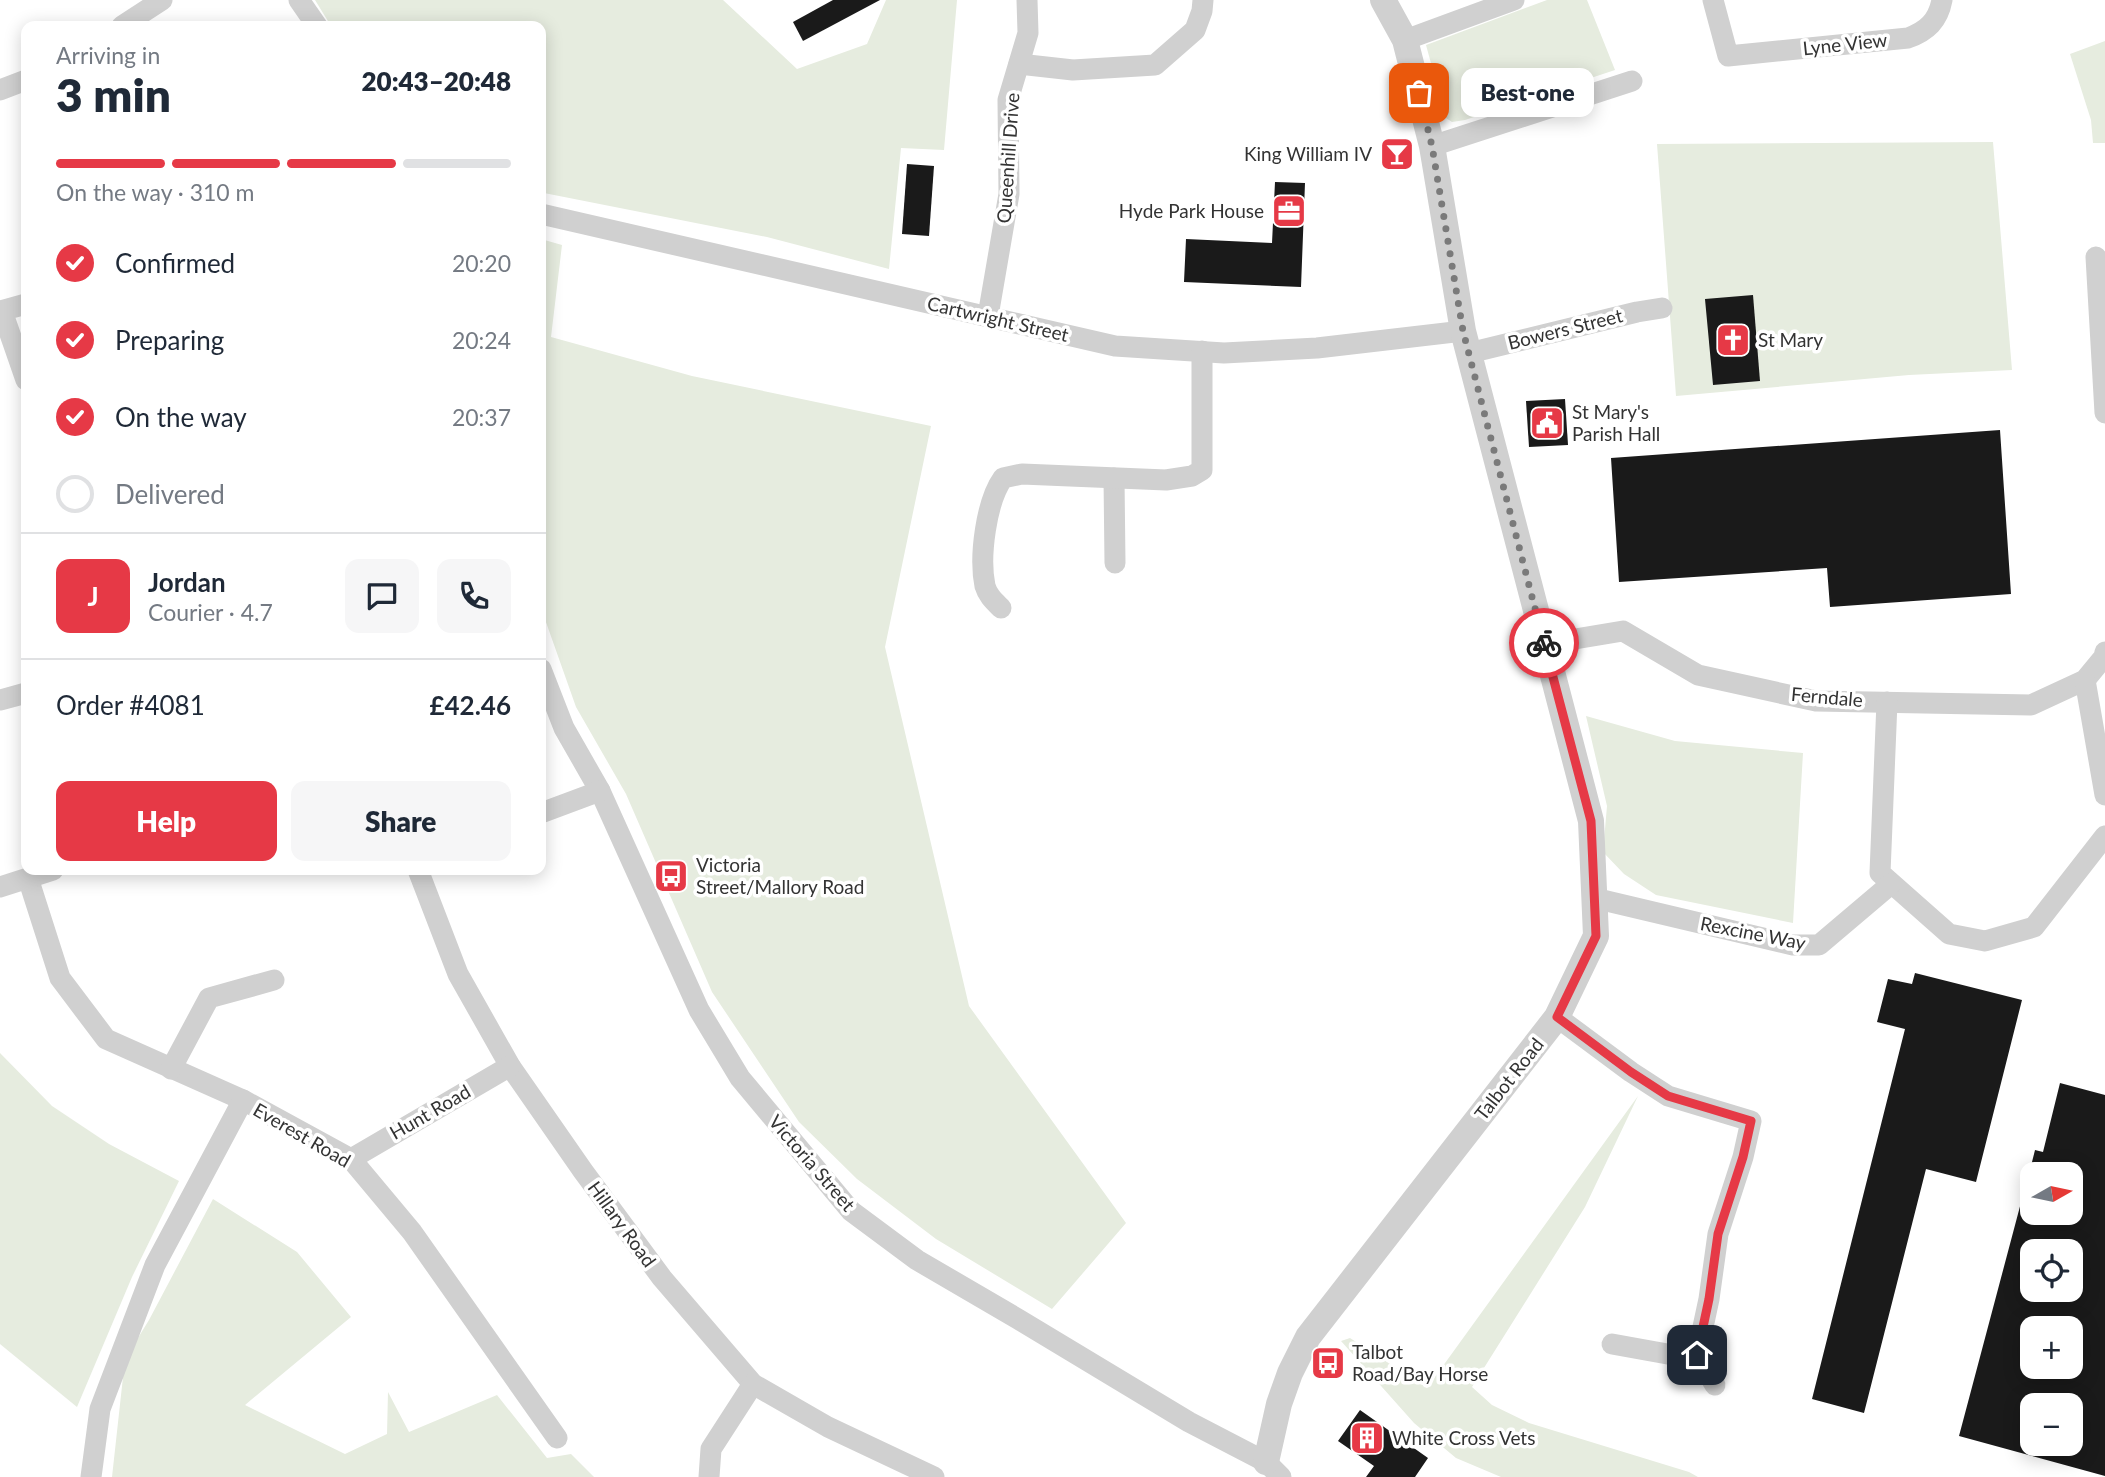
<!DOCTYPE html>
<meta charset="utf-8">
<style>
body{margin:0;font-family:Lato,sans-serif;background:#f6f6f7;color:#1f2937;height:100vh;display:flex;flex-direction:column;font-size:26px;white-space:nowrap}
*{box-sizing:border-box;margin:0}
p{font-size:23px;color:#747a83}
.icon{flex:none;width:38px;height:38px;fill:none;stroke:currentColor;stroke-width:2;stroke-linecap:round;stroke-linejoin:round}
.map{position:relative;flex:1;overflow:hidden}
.sheet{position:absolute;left:21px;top:21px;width:525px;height:854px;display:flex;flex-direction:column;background:#fff;border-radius:14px;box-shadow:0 4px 18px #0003}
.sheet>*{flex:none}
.needle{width:46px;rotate:81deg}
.tools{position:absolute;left:2020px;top:1162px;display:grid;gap:14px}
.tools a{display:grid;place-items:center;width:63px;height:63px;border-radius:14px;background:#fff;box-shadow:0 4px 18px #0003;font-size:35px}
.pin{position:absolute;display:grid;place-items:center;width:60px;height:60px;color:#fff;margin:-30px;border-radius:14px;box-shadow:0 4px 10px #0006}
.courier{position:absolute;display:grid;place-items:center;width:70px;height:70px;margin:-35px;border:5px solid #e63946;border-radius:50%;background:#fff;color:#222;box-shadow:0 2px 9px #0007}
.bubble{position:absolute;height:49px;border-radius:14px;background:#fff;box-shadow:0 4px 18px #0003;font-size:23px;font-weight:800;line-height:49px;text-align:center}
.head em{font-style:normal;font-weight:800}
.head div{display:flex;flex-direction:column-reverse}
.head{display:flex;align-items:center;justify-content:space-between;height:119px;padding:0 35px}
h1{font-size:46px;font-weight:800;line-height:52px}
.bar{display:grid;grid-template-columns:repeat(4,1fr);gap:10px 7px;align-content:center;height:84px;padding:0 35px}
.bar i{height:9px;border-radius:5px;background:#e0e1e3}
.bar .on{background:#e63946}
.bar p{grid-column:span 4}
.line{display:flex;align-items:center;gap:18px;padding:0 35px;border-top:2px solid #e0e1e3}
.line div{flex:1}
.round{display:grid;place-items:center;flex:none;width:74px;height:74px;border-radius:14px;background:#f6f6f7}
ol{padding:0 35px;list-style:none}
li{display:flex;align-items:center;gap:21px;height:77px}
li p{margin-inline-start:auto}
li .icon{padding:7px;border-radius:50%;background:#e63946;color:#fff;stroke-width:4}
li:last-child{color:#747a83}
li i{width:38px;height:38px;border:4px solid #e0e1e3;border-radius:50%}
.primary-button{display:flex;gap:14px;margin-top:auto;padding:14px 35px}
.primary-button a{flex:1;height:80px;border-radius:14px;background:#e63946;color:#fff;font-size:28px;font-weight:800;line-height:80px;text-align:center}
.primary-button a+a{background:#f6f6f7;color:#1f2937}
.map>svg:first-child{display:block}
.green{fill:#e6ecdf}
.building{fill:#1a1a1a;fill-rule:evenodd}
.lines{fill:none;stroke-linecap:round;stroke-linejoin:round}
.minor{stroke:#d0d0d0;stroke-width:21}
.tertiary{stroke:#d0d0d0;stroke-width:26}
.done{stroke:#7a7a7a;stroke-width:7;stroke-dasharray:0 12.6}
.route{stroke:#e63946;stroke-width:9}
.labels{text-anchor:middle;stroke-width:7;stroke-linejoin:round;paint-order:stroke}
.street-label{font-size:19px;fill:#333;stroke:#fff}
.poi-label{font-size:19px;fill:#333;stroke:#fff;text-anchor:start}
</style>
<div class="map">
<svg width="2105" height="1477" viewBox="0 0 2105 1477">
<rect width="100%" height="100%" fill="#fff"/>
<g class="green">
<polygon points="315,0 723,0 797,69 867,44 886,0 957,0 944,150 901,148 889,269 767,237 544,193 541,192 541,26 331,26"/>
<polygon points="1547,0 1587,0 1615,70 1465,120 1452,122 1446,118 1426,45"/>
<polygon points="2105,41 2105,143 2093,143 2091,120 2070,54"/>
<polygon points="1993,142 2012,370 1909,375 1676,396 1657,144"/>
<polygon points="541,239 562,245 551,337 692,376 931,426 885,647 969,1006 1126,1223 1052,1309 936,1239 857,1179 799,1122 712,992 626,794 576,707 541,608"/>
<polygon points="1586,716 1675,741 1803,753 1793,923 1656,895 1624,874 1603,852 1607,806"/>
<polygon points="0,1053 52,1106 109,1144 179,1181 132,1277 77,1407 0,1344"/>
<polygon points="1638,1096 1585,1207 1472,1387 1492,1405 1529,1423 1689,1472 1698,1477 1501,1477 1456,1458 1414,1423 1341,1341 1350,1338 1427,1388"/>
<polygon points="213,1199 297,1252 351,1317 245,1405 345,1454 387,1434 388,1392 409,1432 497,1395 547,1458 571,1454 594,1477 112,1477 125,1359 149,1320"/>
</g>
<g class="building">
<polygon points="833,0 880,0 803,41 793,22"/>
<polygon points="907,164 934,166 929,236 902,234"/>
<polygon points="1275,182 1305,183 1301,287 1184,282 1186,239 1272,243"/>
<polygon points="1753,295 1760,381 1713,385 1705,299"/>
<polygon points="1565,399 1568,445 1529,447 1526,401"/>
<polygon points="2000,430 2011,594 1830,607 1827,568 1619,582 1611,458"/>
<polygon points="1915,973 2022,1000 1976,1182 1926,1169 1864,1413 1812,1399 1905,1029 1877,1022 1888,979 1912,984"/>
<path d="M2060 1083 2105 1095V1476L1959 1436 2027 1180 2032 1181V1213H2070V1174H2029L2035 1150 2043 1152ZM2032 1251H2070V1290H2032ZM2032 1328H2070V1367H2032ZM2032 1405H2070V1444H2032Z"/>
<polygon points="1360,1410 1428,1458 1415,1477 1366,1477 1374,1466 1338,1441"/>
</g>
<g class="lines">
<g class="minor">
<polyline points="299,0 317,26"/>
<path d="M1713 0 1728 56 1908 38C1927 31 1938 21 1942 0"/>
<polyline points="122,26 162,0"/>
<polyline points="1405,40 1514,0"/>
<polyline points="1019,64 1073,70 1155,65 1195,30 1202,11 1203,0"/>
<polyline points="0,90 26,80"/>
<polyline points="1432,146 1632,81"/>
<polyline points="541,214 1115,346 1224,353 1317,348 1463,331"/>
<polyline points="2096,257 2105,413"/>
<polyline points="0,311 26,304"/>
<polyline points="2,311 26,380"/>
<polyline points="988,316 1009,194 1008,100 1028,33 1027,0"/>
<polyline points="1469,353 1637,312 1662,308"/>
<polyline points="1114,478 1115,563"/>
<path d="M1001 608C994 601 988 596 985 586 979 557 986 502 1003 478L1022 474 1166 480 1192 476 1202 470V351"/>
<polyline points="1545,644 1623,631 1698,675 1816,701 2031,705 2085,680 2104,657 2105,652"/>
<polyline points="541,669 564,728 600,791 699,1010 740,1078 851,1211 917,1260 1018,1319 1189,1422 1266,1462 1281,1477"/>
<polyline points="2085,680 2105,795"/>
<polyline points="0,700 26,693"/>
<polyline points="1887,702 1880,873 1949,934 1985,941 2034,927 2105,836"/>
<polyline points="541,813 600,791"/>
<polyline points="418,870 458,974 510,1066 583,1171 662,1278 753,1384 828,1427 934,1477"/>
<polyline points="28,878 60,978 106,1039 243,1100 351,1159 412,1232 557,1438"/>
<polyline points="0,887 53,870"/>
<polyline points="1594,898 1793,945 1819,945 1891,884"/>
<polyline points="1557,1017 1631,1072 1668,1096 1751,1121 1743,1157 1718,1234 1709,1299 1697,1355"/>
<polyline points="171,1069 209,998 274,980"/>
<polyline points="351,1159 510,1066"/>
<polyline points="1612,1344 1673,1355 1697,1355 1715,1385"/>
<polyline points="91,1477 100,1409 155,1265 243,1100"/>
<polyline points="709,1477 711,1449 753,1384"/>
</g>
<polyline class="tertiary" points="1266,1462 1279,1404 1290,1373 1308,1337 1557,1017 1596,936 1591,821 1463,331 1432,146 1405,40 1383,0"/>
</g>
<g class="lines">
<polyline class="done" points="1419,93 1432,146 1463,331 1544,643"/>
<polyline class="route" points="1544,643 1591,821 1596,936 1557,1017 1631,1072 1668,1096 1751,1121 1743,1157 1718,1234 1709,1299 1697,1355"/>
</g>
<defs>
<g id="bar-square" transform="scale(1.75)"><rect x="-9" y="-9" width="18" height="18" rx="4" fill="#e63946" stroke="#fff"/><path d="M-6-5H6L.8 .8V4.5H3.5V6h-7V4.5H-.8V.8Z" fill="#fff"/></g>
<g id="office-square" transform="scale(1.75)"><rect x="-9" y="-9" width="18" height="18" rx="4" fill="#e63946" stroke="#fff"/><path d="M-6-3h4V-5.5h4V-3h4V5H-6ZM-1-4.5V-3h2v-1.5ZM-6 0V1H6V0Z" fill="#fff"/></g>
<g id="church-square" transform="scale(1.75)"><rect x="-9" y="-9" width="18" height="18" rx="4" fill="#e63946" stroke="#fff"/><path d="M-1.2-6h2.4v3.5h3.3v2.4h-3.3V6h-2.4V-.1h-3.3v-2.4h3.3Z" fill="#fff"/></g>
<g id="civic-square" transform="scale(1.75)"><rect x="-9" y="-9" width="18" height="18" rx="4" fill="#e63946" stroke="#fff"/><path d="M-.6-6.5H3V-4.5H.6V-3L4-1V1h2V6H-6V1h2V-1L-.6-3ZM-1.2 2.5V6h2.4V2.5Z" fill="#fff"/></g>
<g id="bus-square" transform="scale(1.75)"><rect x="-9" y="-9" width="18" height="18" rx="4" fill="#e63946" stroke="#fff"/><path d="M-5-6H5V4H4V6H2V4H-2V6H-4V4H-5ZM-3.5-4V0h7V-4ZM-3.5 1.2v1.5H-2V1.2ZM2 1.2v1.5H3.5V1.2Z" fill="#fff"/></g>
<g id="building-square" transform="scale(1.75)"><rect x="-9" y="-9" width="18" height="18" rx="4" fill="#e63946" stroke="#fff"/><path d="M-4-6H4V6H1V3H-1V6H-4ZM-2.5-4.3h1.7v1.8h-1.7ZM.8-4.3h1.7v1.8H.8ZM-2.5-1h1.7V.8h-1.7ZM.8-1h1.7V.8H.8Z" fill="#fff"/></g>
</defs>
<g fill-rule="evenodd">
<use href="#bar-square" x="1397" y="154"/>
<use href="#office-square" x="1289" y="211"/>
<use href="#church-square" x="1733" y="340"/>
<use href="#civic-square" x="1547" y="423"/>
<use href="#bus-square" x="671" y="876"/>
<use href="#bus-square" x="1328" y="1363"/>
<use href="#building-square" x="1367" y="1438"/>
</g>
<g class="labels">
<g class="street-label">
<text transform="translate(1845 44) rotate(-6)" y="7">Lyne View</text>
<text transform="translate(1008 158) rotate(-86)" y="7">Queenhill Drive</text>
<text transform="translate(998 319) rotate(13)" y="7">Cartwright Street</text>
<text transform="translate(1565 329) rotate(-14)" y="7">Bowers Street</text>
<text transform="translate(1827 697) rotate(5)" y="7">Ferndale</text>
<text transform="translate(1753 933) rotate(11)" y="7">Rexcine Way</text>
<text transform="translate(1509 1079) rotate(-52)" y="7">Talbot Road</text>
<text transform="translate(430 1112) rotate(-30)" y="7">Hunt Road</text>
<text transform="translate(302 1135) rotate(30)" y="7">Everest Road</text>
<text transform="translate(812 1163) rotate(49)" y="7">Victoria Street</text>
<text transform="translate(622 1224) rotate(54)" y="7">Hillary Road</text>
</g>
<g class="poi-label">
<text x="1372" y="161" text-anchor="end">King William IV</text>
<text x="1264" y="218" text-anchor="end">Hyde Park House</text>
<text x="1758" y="347">St Mary</text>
<text x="1572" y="419">St Mary's<tspan x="1572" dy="22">Parish Hall</tspan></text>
<text x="696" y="872">Victoria<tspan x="696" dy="22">Street/Mallory Road</tspan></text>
<text x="1352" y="1359">Talbot<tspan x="1352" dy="22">Road/Bay Horse</tspan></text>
<text x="1392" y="1445">White Cross Vets</text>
</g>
</g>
</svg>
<div class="tools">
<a><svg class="needle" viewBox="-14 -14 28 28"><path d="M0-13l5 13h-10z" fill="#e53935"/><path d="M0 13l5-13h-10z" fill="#747a83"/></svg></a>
<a><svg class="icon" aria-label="locate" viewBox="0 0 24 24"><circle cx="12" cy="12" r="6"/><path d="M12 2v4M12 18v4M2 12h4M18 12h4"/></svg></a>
<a>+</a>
<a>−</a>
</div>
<div class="pin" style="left:1419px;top:93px;background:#ea580c"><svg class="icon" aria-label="bag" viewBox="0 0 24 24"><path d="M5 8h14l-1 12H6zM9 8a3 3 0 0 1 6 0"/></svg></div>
<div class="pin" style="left:1697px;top:1355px;background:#1f2937"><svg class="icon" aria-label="home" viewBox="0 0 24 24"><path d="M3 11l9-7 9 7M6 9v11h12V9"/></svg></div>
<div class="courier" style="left:1544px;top:643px"><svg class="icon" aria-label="bike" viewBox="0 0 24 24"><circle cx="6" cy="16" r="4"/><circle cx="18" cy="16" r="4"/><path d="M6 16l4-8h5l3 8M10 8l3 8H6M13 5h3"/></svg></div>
<div class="bubble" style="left:1461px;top:68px;width:133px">Best-one</div>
<section class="sheet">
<div class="head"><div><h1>3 min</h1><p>Arriving in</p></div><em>20:43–20:48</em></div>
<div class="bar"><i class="on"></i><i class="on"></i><i class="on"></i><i></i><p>On the way · 310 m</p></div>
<ol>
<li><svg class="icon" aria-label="check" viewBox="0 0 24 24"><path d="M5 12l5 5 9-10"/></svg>Confirmed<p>20:20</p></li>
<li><svg class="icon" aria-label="check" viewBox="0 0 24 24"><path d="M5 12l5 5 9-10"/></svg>Preparing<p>20:24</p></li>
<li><svg class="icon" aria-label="check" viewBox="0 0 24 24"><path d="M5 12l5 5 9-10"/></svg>On the way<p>20:37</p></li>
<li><i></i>Delivered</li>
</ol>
<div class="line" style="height:126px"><b class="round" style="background:#e63946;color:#fff">J</b><div><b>Jordan</b><p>Courier · 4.7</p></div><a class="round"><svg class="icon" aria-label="chat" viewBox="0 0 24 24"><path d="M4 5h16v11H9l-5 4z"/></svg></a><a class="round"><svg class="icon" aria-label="phone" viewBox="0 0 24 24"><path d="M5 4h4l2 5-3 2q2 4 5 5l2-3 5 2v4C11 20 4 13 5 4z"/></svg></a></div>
<div class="line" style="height:91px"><div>Order #4081</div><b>£42.46</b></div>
<div class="primary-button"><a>Help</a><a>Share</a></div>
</section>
</div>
